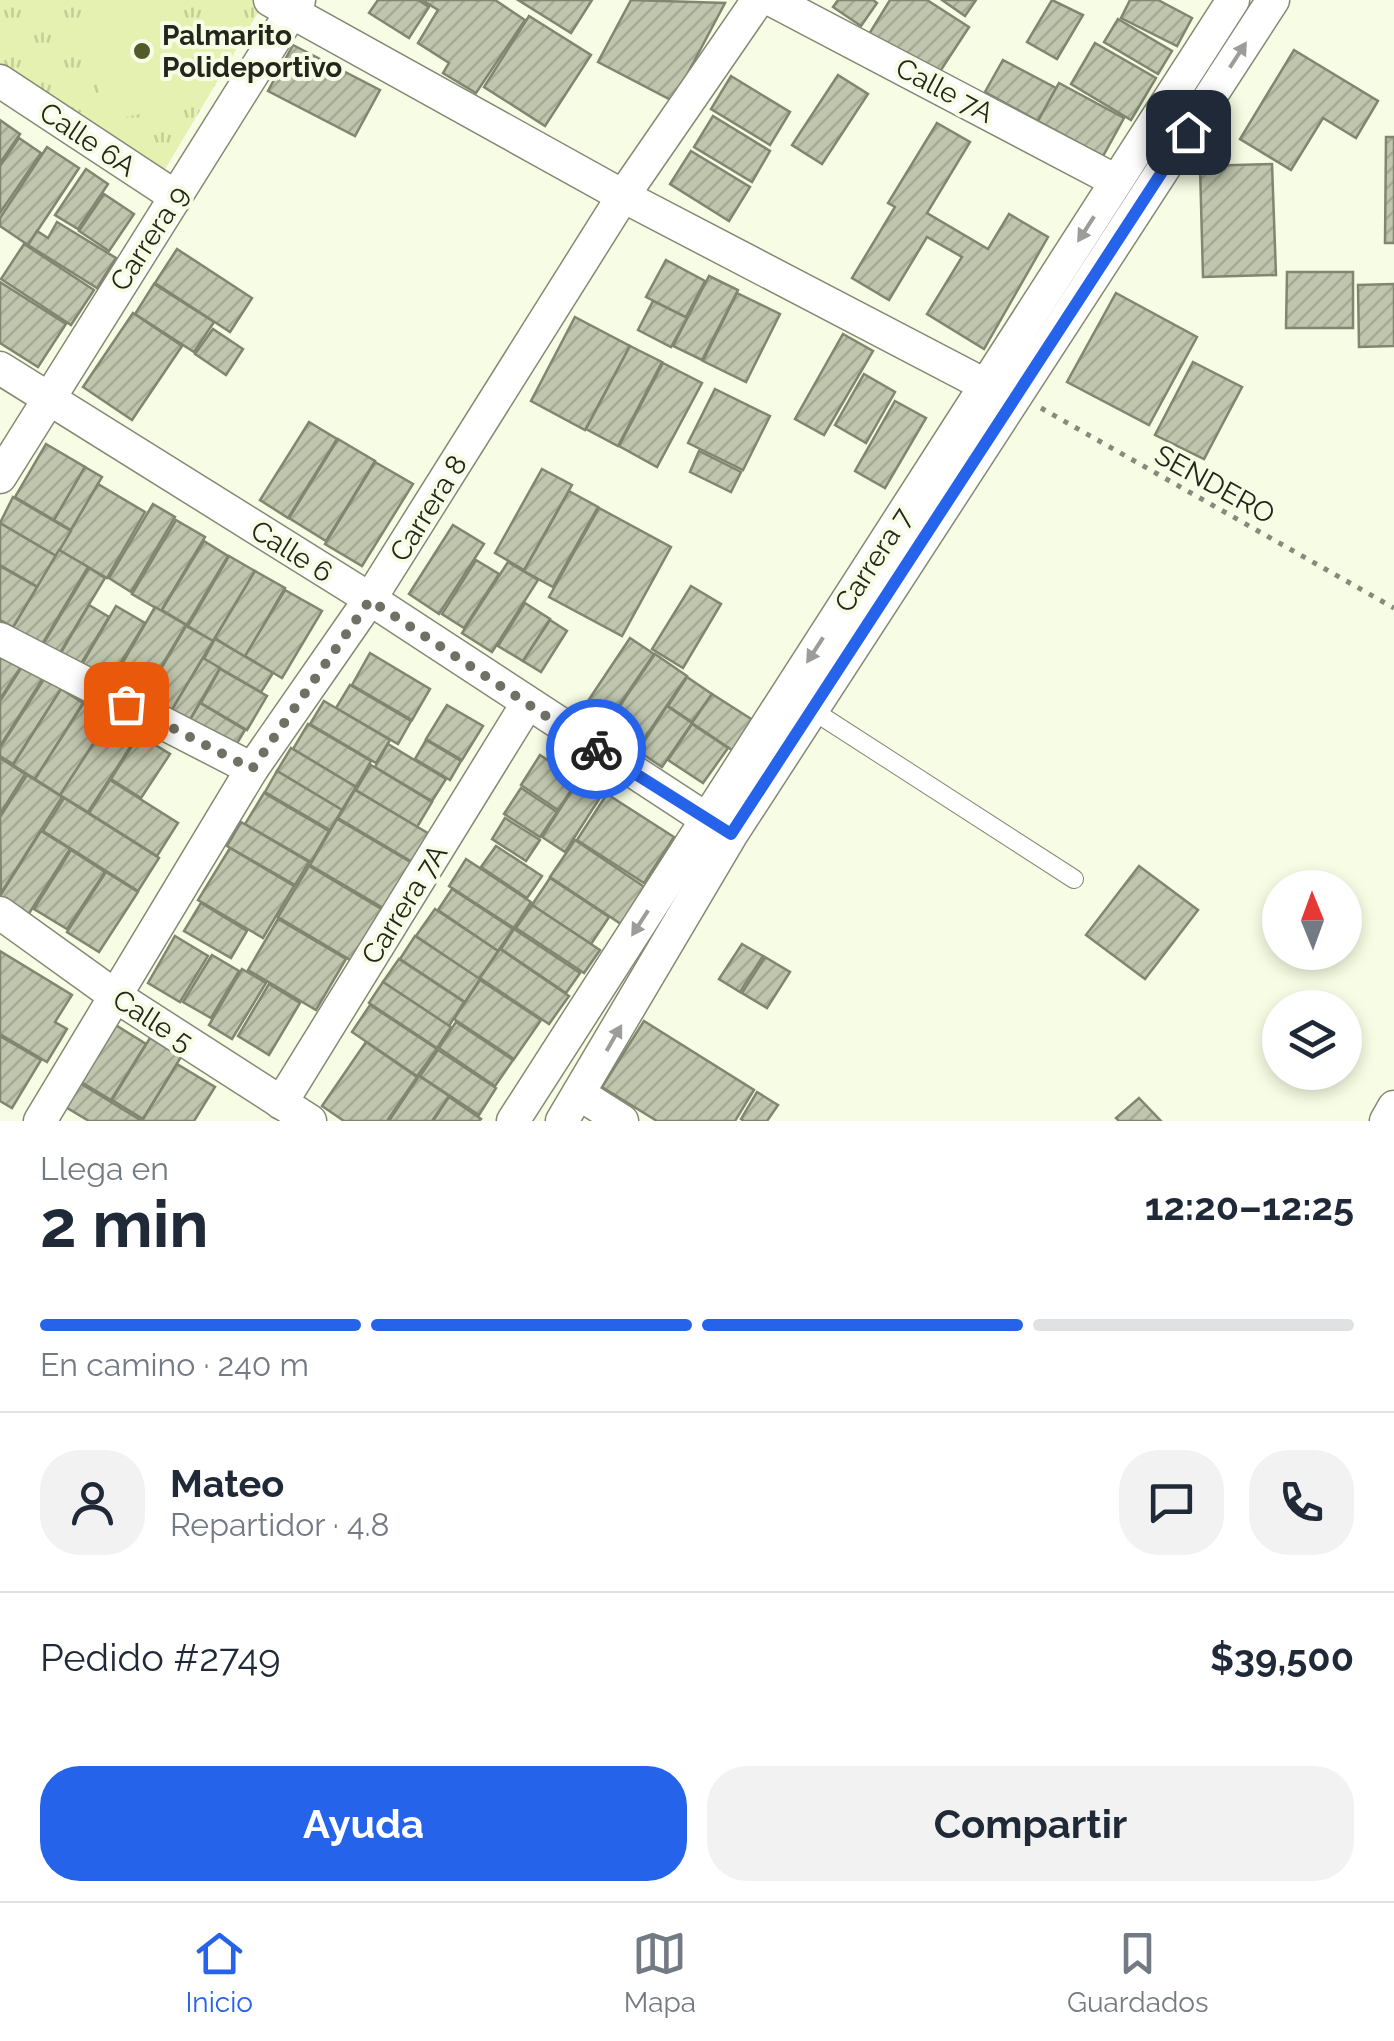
<!DOCTYPE html>
<html lang="es">
<meta charset="utf-8">
<style>
body{margin:0;font-family:Raleway,sans-serif;background:#f2f2f3;color:#1f2937;height:100vh;display:flex;flex-direction:column;font-size:38px;white-space:nowrap}
*{box-sizing:border-box;margin:0}
p{font-size:32px;color:#747a83}
.icon{flex:none;width:55px;height:55px;fill:none;stroke:currentColor;stroke-width:2;stroke-linecap:round;stroke-linejoin:round}
.map{position:relative;height:1121px;overflow:hidden}
.panel{display:flex;flex-direction:column;background:#fff;flex:1}
.panel>*{flex:none}
.needle{width:65px;rotate:359deg}
.tools{position:absolute;left:1262px;top:870px;display:grid;gap:20px}
.tools a{display:grid;place-items:center;width:100px;height:100px;border-radius:50%;background:#fff;box-shadow:0 5px 15px #0003;font-size:50px}
.pin{position:absolute;display:grid;place-items:center;width:85px;height:85px;color:#fff;margin:-42px;border-radius:20px;box-shadow:0 5px 15px #0006}
.courier{position:absolute;display:grid;place-items:center;width:100px;height:100px;margin:-50px;border:8px solid #2563eb;border-radius:50%;background:#fff;color:#222;box-shadow:0 2px 12px #0007}
.summary em{font-style:normal;font-weight:700}
.summary div{display:flex;flex-direction:column-reverse}
.summary{display:flex;align-items:center;justify-content:space-between;height:170px;padding:0 40px}
h1{font-size:65px;font-weight:700;line-height:75px}
.bar{display:grid;grid-template-columns:repeat(4,1fr);gap:15px 10px;align-content:center;height:120px;padding:0 40px}
.bar i{height:12px;border-radius:8px;background:#e0e1e3}
.bar .on{background:#2563eb}
.bar p{grid-column:span 4}
.line{display:flex;align-items:center;gap:25px;padding:0 40px;border-top:2px solid #e0e1e3}
.line div{flex:1}
.round{display:grid;place-items:center;flex:none;width:105px;height:105px;border-radius:40px;background:#f2f2f3}
.action{display:flex;gap:20px;margin-top:auto;padding:20px 40px}
.action a{flex:1;height:115px;border-radius:40px;background:#2563eb;color:#fff;font-size:40px;font-weight:700;line-height:115px;text-align:center}
.action a+a{background:#f2f2f3;color:#1f2937}
.tab-bar{display:flex;justify-content:space-around;align-items:center;height:140px;border-top:2px solid #e0e1e3;background:#fff;font-size:28px;color:#747a83}
.tab-bar a{display:grid;justify-items:center;gap:5px}
.tab-bar .on{color:#2563eb}
.map>svg:first-child{display:block}
.grass{fill:url(#grass-tufts)}
.pitch{fill:#e4f1b1}
.building{fill:url(#building-hatch);stroke:#818670;stroke-width:2.5}
.lines{fill:none;stroke-linecap:round;stroke-linejoin:round}
.service-casing{stroke:#848973;stroke-width:20}
.minor-casing{stroke:#848973;stroke-width:35}
.path{stroke:#878b7b;stroke-width:5;stroke-dasharray:5 8;stroke-linecap:butt}
.service{stroke:#fff;stroke-width:18}
.minor{stroke:#fff;stroke-width:32}
.oneway{fill:#9c9d99}
.done{stroke:#6e7163;stroke-width:10;stroke-dasharray:0 18}
.route{stroke:#2563eb;stroke-width:12}
.poi-dot{fill:#535b2a;stroke:#f7fde4;stroke-width:4}
.labels{text-anchor:middle;stroke-width:8;stroke-linejoin:round;paint-order:stroke}
.poi-label{font-size:28px;font-weight:bold;fill:#24261d;stroke:#f7fde4;text-anchor:start}
.street-label{font-size:28px;fill:#24261d;stroke:#f7fde4}
</style>
<div class="map">
<svg width="1394" height="1121" viewBox="0 0 1394 1121">
<defs>
<pattern id="grass-tufts" width="24" height="20" patternUnits="userSpaceOnUse" patternTransform="scale(2.5)"><rect width="24" height="20" fill="#e4f1b1"/><path d="M3 7l-1-3M5 7V3M7 7l1-3M15 17l-1-3M17 17v-4M19 17l1-3" fill="none" stroke="#c3ce98"/></pattern>
<pattern id="building-hatch" width="6" height="6" patternUnits="userSpaceOnUse" patternTransform="scale(2.5)"><rect width="6" height="6" fill="#c0c6ae"/><path d="M-1 1l2-2M0 6l6-6M5 7l2-2" fill="none" stroke="#a5aa95"/></pattern>
</defs>
<rect width="100%" height="100%" fill="#f7fde4"/>
<polygon class="grass" points="0,0 263,0 265,1 164,171 0,67"/>
<polygon class="pitch" points="82,0 180,0 202,101 107,121"/>
<g class="building">
<polygon points="378,0 418,0 429,7 409,38 369,13"/>
<polygon points="422,0 495,0 525,20 476,93 443,73 449,63 418,43 438,10"/>
<polygon points="518,0 592,0 571,33"/>
<polygon points="631,0 725,3 673,101 598,62"/>
<polygon points="838,0 873,0 877,3 861,26 833,7"/>
<polygon points="890,0 927,0 969,27 937,76 869,34"/>
<polygon points="942,0 976,0 965,16"/>
<polygon points="1052,0 1083,15 1057,59 1027,42"/>
<polygon points="1130,0 1158,0 1192,18 1177,46 1121,18"/>
<polygon points="529,16 591,55 545,126 484,87"/>
<polygon points="1118,19 1172,51 1158,74 1104,42"/>
<polygon points="1095,43 1156,78 1131,120 1071,84"/>
<polygon points="293,45 380,90 355,136 268,91"/>
<polygon points="1294,50 1378,101 1356,138 1323,118 1291,170 1240,139"/>
<polygon points="1003,60 1056,88 1038,121 985,92"/>
<polygon points="838,75 868,94 822,164 792,145"/>
<polygon points="731,76 790,112 770,145 711,109"/>
<polygon points="1059,83 1124,118 1103,156 1038,121"/>
<polygon points="713,116 770,151 752,182 694,147"/>
<polygon points="0,120 20,134 0,163"/>
<polygon points="937,123 970,142 927,213 988,249 1009,214 1048,237 984,349 927,314 962,257 927,237 889,300 852,278 895,207 888,203"/>
<polygon points="1386,137 1394,137 1394,243 1385,243"/>
<polygon points="19,138 41,153 0,213 0,166"/>
<polygon points="47,147 79,168 28,245 0,226 0,218"/>
<polygon points="691,151 750,187 729,221 670,184"/>
<polygon points="1272,164 1276,275 1203,277 1200,166"/>
<polygon points="86,169 108,184 78,229 55,215"/>
<polygon points="104,194 134,214 109,251 79,231"/>
<polygon points="57,222 116,258 97,288 28,245 37,231 48,238"/>
<polygon points="24,244 94,290 71,325 1,279"/>
<polygon points="177,249 252,298 230,332 155,283"/>
<polygon points="666,260 705,281 686,317 646,297"/>
<polygon points="1287,272 1353,272 1353,328 1286,328"/>
<polygon points="709,276 738,290 702,360 673,346"/>
<polygon points="0,282 66,324 38,367 0,343"/>
<polygon points="154,284 214,322 194,352 135,314"/>
<polygon points="1394,284 1394,346 1359,347 1358,285"/>
<polygon points="737,293 780,314 746,382 703,361"/>
<polygon points="1116,293 1197,337 1149,425 1067,382"/>
<polygon points="653,301 687,318 671,347 638,330"/>
<polygon points="133,313 182,346 132,420 83,387"/>
<polygon points="575,317 630,346 585,430 531,401"/>
<polygon points="213,329 243,349 226,375 195,354"/>
<polygon points="843,334 873,351 824,435 795,419"/>
<polygon points="630,346 662,362 618,446 586,429"/>
<polygon points="1193,362 1242,387 1204,459 1155,435"/>
<polygon points="663,363 702,383 657,467 619,446"/>
<polygon points="864,374 895,392 866,443 835,425"/>
<polygon points="715,389 770,416 743,470 688,443"/>
<polygon points="895,401 926,418 885,488 855,471"/>
<polygon points="309,422 337,439 288,518 260,500"/>
<polygon points="338,439 375,461 326,541 289,518"/>
<polygon points="46,444 85,467 54,520 15,497"/>
<polygon points="699,451 741,472 731,492 690,472"/>
<polygon points="375,462 413,484 362,566 325,544"/>
<polygon points="85,467 102,477 71,530 54,520"/>
<polygon points="542,469 572,485 524,570 495,553"/>
<polygon points="98,484 145,512 107,578 59,550"/>
<polygon points="569,491 598,507 553,587 524,571"/>
<polygon points="13,497 71,531 56,556 0,523"/>
<polygon points="153,504 175,517 131,592 109,578"/>
<polygon points="599,508 671,547 622,636 549,597"/>
<polygon points="176,520 205,537 161,611 132,594"/>
<polygon points="0,523 56,556 38,587 0,565"/>
<polygon points="453,525 484,544 439,614 409,594"/>
<polygon points="204,541 228,556 187,625 162,610"/>
<polygon points="59,550 88,567 41,646 12,629"/>
<polygon points="229,556 255,571 213,641 188,626"/>
<polygon points="476,560 499,574 464,628 442,614"/>
<polygon points="508,562 538,580 492,652 462,633"/>
<polygon points="0,566 37,587 13,627 0,620"/>
<polygon points="89,568 105,578 58,656 42,646"/>
<polygon points="255,571 285,588 245,657 215,638"/>
<polygon points="691,586 721,604 683,668 652,649"/>
<polygon points="285,590 322,611 282,678 245,656"/>
<polygon points="525,603 550,619 523,661 498,646"/>
<polygon points="89,605 109,617 79,667 59,656"/>
<polygon points="116,606 145,623 109,682 81,666"/>
<polygon points="155,607 186,625 142,699 112,681"/>
<polygon points="550,620 567,631 541,672 523,661"/>
<polygon points="186,626 213,641 167,718 141,703"/>
<polygon points="630,638 654,654 607,723 584,707"/>
<polygon points="215,639 273,673 261,692 204,659"/>
<polygon points="0,651 24,662 0,699"/>
<polygon points="370,653 430,689 412,720 352,685"/>
<polygon points="655,654 687,676 639,746 607,725"/>
<polygon points="203,658 220,668 185,728 167,718"/>
<polygon points="25,662 45,675 0,746 0,701"/>
<polygon points="220,669 267,696 247,730 201,703"/>
<polygon points="46,676 63,686 13,764 0,756 0,748"/>
<polygon points="687,677 712,694 692,722 668,706"/>
<polygon points="350,685 411,721 398,744 336,708"/>
<polygon points="61,689 83,703 35,779 13,765"/>
<polygon points="712,694 756,722 735,752 692,723"/>
<polygon points="85,701 110,718 60,795 35,779"/>
<polygon points="324,701 390,740 376,763 310,724"/>
<polygon points="200,703 245,730 230,755 185,729"/>
<polygon points="447,705 483,726 462,760 426,739"/>
<polygon points="667,706 692,723 662,767 638,751"/>
<polygon points="110,718 138,735 88,812 60,795"/>
<polygon points="308,724 371,761 356,787 293,749"/>
<polygon points="692,724 728,748 703,783 668,760"/>
<polygon points="139,735 170,754 141,798 111,779"/>
<polygon points="426,740 461,761 450,780 415,759"/>
<polygon points="388,744 446,779 432,801 375,767"/>
<polygon points="291,748 356,787 342,810 277,771"/>
<polygon points="540,755 578,780 558,810 521,785"/>
<polygon points="0,758 25,774 0,814"/>
<polygon points="371,765 432,802 417,827 356,790"/>
<polygon points="277,771 342,810 330,830 265,792"/>
<polygon points="27,775 62,797 1,893 0,817"/>
<polygon points="110,780 178,823 157,856 89,813"/>
<polygon points="578,781 601,796 565,852 542,837"/>
<polygon points="521,788 557,812 540,837 504,814"/>
<polygon points="355,790 431,835 414,863 338,818"/>
<polygon points="264,793 329,831 311,862 245,824"/>
<polygon points="607,794 674,837 644,883 577,840"/>
<polygon points="64,798 159,858 138,891 43,831"/>
<polygon points="505,818 540,840 526,861 492,839"/>
<polygon points="337,819 412,863 385,909 310,865"/>
<polygon points="241,822 309,862 295,885 227,846"/>
<polygon points="41,831 70,849 28,915 0,896"/>
<polygon points="575,840 646,888 621,924 550,877"/>
<polygon points="496,846 542,876 527,898 481,867"/>
<polygon points="230,848 294,886 263,938 198,900"/>
<polygon points="71,850 105,872 67,929 34,909"/>
<polygon points="466,859 531,902 514,928 449,886"/>
<polygon points="309,866 383,910 352,961 278,917"/>
<polygon points="1139,866 1198,910 1145,979 1086,935"/>
<polygon points="106,872 138,892 99,952 67,932"/>
<polygon points="550,878 609,917 591,944 532,905"/>
<polygon points="452,889 513,929 498,951 438,910"/>
<polygon points="201,903 247,931 231,958 184,931"/>
<polygon points="532,905 600,950 584,973 516,928"/>
<polygon points="435,909 498,951 479,979 416,936"/>
<polygon points="278,919 346,959 316,1010 248,970"/>
<polygon points="514,929 580,973 566,993 501,949"/>
<polygon points="175,936 208,956 180,1002 148,983"/>
<polygon points="415,936 480,979 465,1002 400,959"/>
<polygon points="742,944 763,956 740,992 719,979"/>
<polygon points="500,949 569,996 549,1024 480,978"/>
<polygon points="0,951 72,995 55,1022 67,1029 47,1062 0,1034"/>
<polygon points="212,955 239,971 211,1018 183,1002"/>
<polygon points="765,957 790,972 767,1008 742,993"/>
<polygon points="399,959 464,1002 449,1026 383,982"/>
<polygon points="242,969 266,983 232,1039 209,1025"/>
<polygon points="480,980 541,1020 514,1059 454,1019"/>
<polygon points="383,982 451,1027 437,1048 369,1003"/>
<polygon points="269,984 300,1003 269,1055 238,1036"/>
<polygon points="370,1005 437,1049 417,1076 352,1032"/>
<polygon points="644,1021 754,1090 735,1121 657,1121 602,1087"/>
<polygon points="456,1022 513,1060 495,1086 439,1048"/>
<polygon points="114,1024 146,1044 111,1100 78,1080"/>
<polygon points="0,1036 41,1060 12,1108 0,1101"/>
<polygon points="150,1038 181,1057 143,1119 112,1100"/>
<polygon points="366,1042 417,1077 387,1121 344,1121 322,1106"/>
<polygon points="438,1050 496,1088 479,1115 420,1076"/>
<polygon points="177,1064 215,1087 194,1121 142,1121"/>
<polygon points="419,1076 449,1096 432,1121 389,1121"/>
<polygon points="78,1082 142,1121 89,1121 64,1106"/>
<polygon points="757,1092 778,1105 767,1121 744,1121 741,1119"/>
<polygon points="449,1097 481,1119 479,1121 433,1121"/>
<polygon points="1139,1098 1161,1121 1119,1121 1116,1118"/>
</g>
<g class="lines">
<g class="service-casing">
<polyline id="service" points="812,710 1074,879"/>
</g>
<g class="minor-casing">
<g id="minor">
<polyline points="270,0 623,196 985,385"/>
<polyline points="772,0 1116,181"/>
<polyline points="0,81 176,197"/>
<polyline points="0,368 370,599 723,830"/>
<polyline points="0,477 299,0"/>
<polyline points="0,639 252,769"/>
<polyline points="0,913 114,995 310,1121"/>
<polyline points="581,1095 622,1121"/>
<polyline points="281,1103 527,704"/>
<polyline points="40,1121 252,769 370,599 623,196 758,0"/>
<polyline points="513,1121 1233,0"/>
<polyline points="562,1121 731,835 1273,0"/>
<polyline points="1386,1121 1394,1107"/>
</g>
</g>
<polyline class="path" points="1041,408 1394,608"/>
<use href="#service" class="service"/>
<use href="#minor" class="minor"/>
</g>
<defs><path id="oneway-solid" d="M-6-.8H1V-3.2L6.5 0L1 3.2V.8H-6Z" transform="scale(2.5)"/></defs>
<g class="oneway">
<use href="#oneway-solid" transform="translate(1238 55) rotate(-57)"/>
<use href="#oneway-solid" transform="translate(1086 229) rotate(123)"/>
<use href="#oneway-solid" transform="translate(815 650) rotate(123)"/>
<use href="#oneway-solid" transform="translate(640 923) rotate(123)"/>
<use href="#oneway-solid" transform="translate(614 1038) rotate(-60)"/>
</g>
<g class="lines">
<polyline class="done" points="126,704 252,769 370,600 596,749"/>
<polyline class="route" points="596,749 731,834 1188,132"/>
</g>
<circle class="poi-dot" cx="142" cy="51" r="10"/>
<g class="labels">
<g class="poi-label">
<text x="162" y="45">Palmarito<tspan x="162" dy="32">Polideportivo</tspan></text>
</g>
<g class="street-label">
<text transform="translate(945 90) rotate(28)" y="10">Calle 7A</text>
<text transform="translate(88 139) rotate(34)" y="10">Calle 6A</text>
<text transform="translate(149 238) rotate(-57)" y="10">Carrera 9</text>
<text transform="translate(1215 484) rotate(29)" y="10">SENDERO</text>
<text transform="translate(428 508) rotate(-58)" y="10">Carrera 8</text>
<text transform="translate(292 551) rotate(32)" y="10">Calle 6</text>
<text transform="translate(873 560) rotate(-57)" y="10">Carrera 7</text>
<text transform="translate(404 904) rotate(-58)" y="10">Carrera 7A</text>
<text transform="translate(153 1020) rotate(33)" y="10">Calle 5</text>
</g>
</g>
</svg>
<div class="tools">
<a><svg class="needle" viewBox="-14 -14 28 28"><path d="M0-13l5 13h-10z" fill="#e53935"/><path d="M0 13l5-13h-10z" fill="#747a83"/></svg></a>
<a><svg class="icon" aria-label="layers" viewBox="0 0 24 24"><path d="M12 4l9 5-9 5-9-5zM3 14l9 5 9-5"/></svg></a>
</div>
<div class="pin" style="left:126px;top:704px;background:#ea580c"><svg class="icon" aria-label="bag" viewBox="0 0 24 24"><path d="M5 8h14l-1 12H6zM9 8a3 3 0 0 1 6 0"/></svg></div>
<div class="pin" style="left:1188px;top:132px;background:#1f2937"><svg class="icon" aria-label="home" viewBox="0 0 24 24"><path d="M3 11l9-7 9 7M6 9v11h12V9"/></svg></div>
<div class="courier" style="left:596px;top:749px"><svg class="icon" aria-label="bike" viewBox="0 0 24 24"><circle cx="6" cy="16" r="4"/><circle cx="18" cy="16" r="4"/><path d="M6 16l4-8h5l3 8M10 8l3 8H6M13 5h3"/></svg></div>
</div>
<section class="panel">
<div class="summary"><div><h1>2 min</h1><p>Llega en</p></div><em>12:20–12:25</em></div>
<div class="bar"><i class="on"></i><i class="on"></i><i class="on"></i><i></i><p>En camino · 240 m</p></div>
<div class="line" style="height:180px"><a class="round"><svg class="icon" aria-label="person" viewBox="0 0 24 24"><circle cx="12" cy="8" r="4"/><path d="M4 21q1-7 8-7t8 7"/></svg></a><div><b>Mateo</b><p>Repartidor · 4.8</p></div><a class="round"><svg class="icon" aria-label="chat" viewBox="0 0 24 24"><path d="M4 5h16v11H9l-5 4z"/></svg></a><a class="round"><svg class="icon" aria-label="phone" viewBox="0 0 24 24"><path d="M5 4h4l2 5-3 2q2 4 5 5l2-3 5 2v4C11 20 4 13 5 4z"/></svg></a></div>
<div class="line" style="height:130px"><div>Pedido #2749</div><b>$39,500</b></div>
<div class="action"><a>Ayuda</a><a>Compartir</a></div>
</section>
<nav class="tab-bar">
<a class="on"><svg class="icon" aria-label="home" viewBox="0 0 24 24"><path d="M3 11l9-7 9 7M6 9v11h12V9"/></svg>Inicio</a>
<a><svg class="icon" aria-label="map" viewBox="0 0 24 24"><path d="M3 6l6-2 6 2 6-2v14l-6 2-6-2-6 2zM9 4v14M15 6v14"/></svg>Mapa</a>
<a><svg class="icon" aria-label="saved" viewBox="0 0 24 24"><path d="M7 4h10v16l-5-4-5 4z"/></svg>Guardados</a>
</nav>
